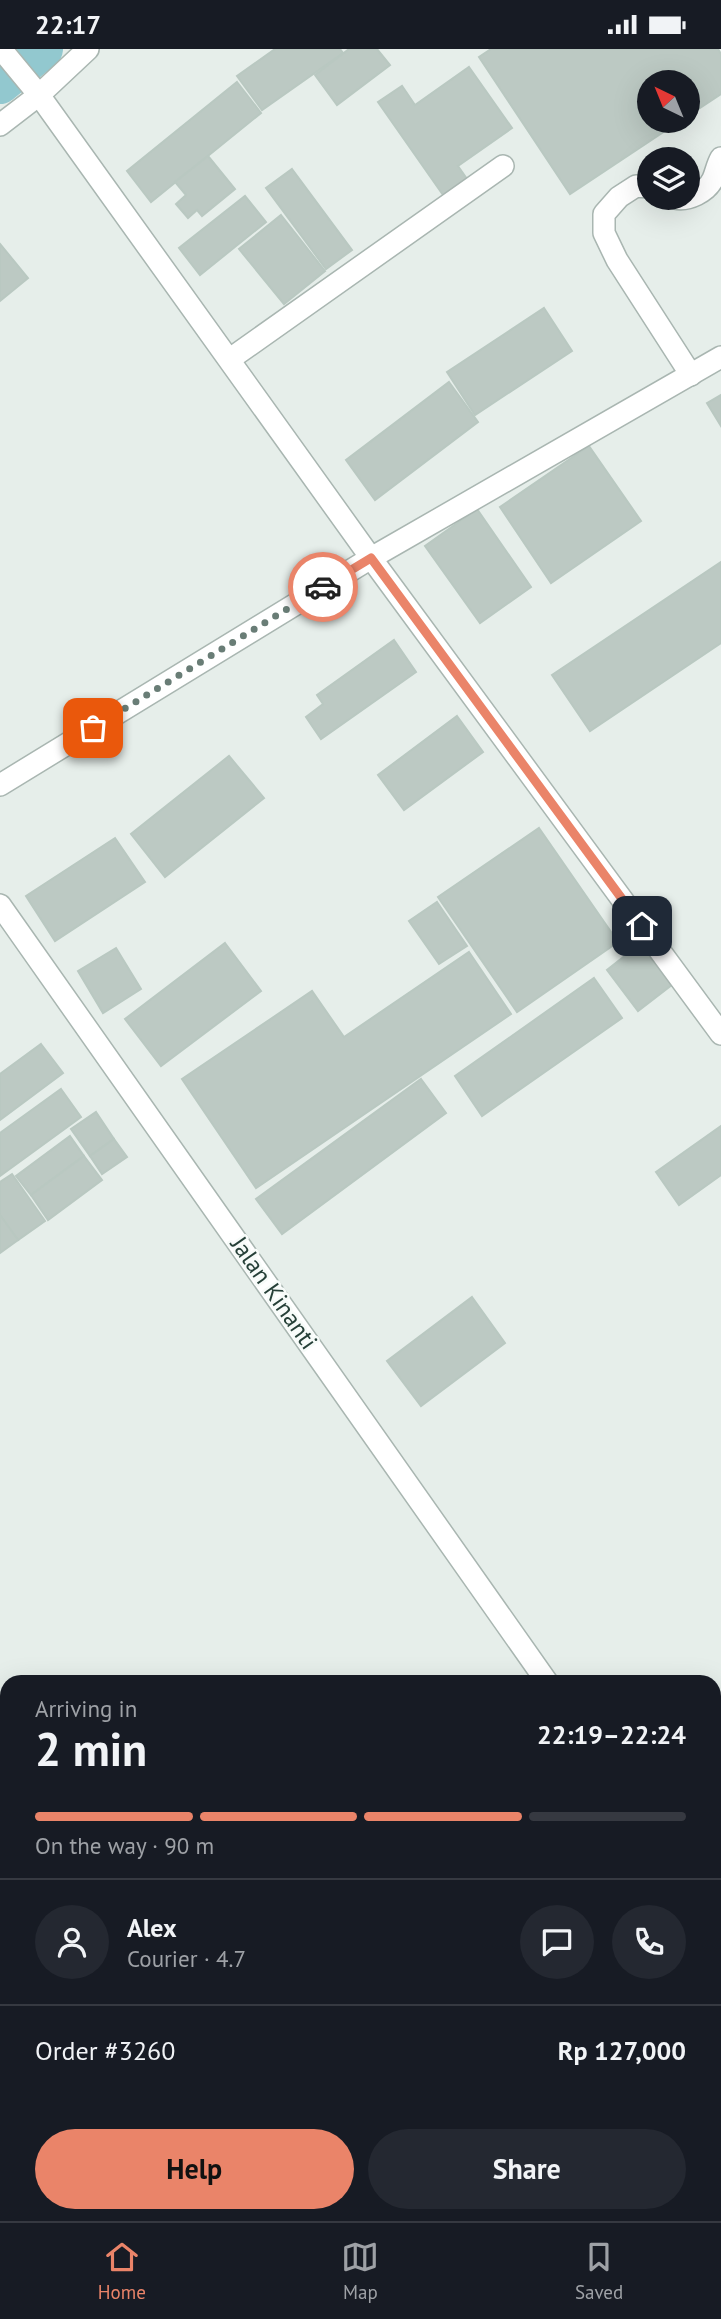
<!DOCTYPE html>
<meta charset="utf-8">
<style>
body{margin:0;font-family:"PT Sans",sans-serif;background:#242831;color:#f1f3f6;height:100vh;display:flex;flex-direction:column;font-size:26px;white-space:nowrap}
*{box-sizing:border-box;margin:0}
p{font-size:23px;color:#9ea1a6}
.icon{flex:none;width:38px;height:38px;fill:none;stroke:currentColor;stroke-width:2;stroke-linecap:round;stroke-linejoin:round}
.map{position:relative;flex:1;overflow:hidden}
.sheet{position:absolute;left:0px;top:1626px;width:721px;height:548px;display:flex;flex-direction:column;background:#171b24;border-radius:21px 21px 0 0;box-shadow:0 7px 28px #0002}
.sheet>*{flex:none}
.needle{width:46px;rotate:317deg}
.buttons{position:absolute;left:637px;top:21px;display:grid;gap:14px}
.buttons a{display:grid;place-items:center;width:63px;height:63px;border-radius:50%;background:#171b24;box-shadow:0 7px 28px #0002;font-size:35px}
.pin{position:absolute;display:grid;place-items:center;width:60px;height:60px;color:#fff;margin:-30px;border-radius:14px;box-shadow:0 4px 10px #0006}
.courier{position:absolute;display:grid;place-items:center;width:70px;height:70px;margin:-35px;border:5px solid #ea8469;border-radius:50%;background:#fff;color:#222;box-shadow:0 2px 9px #0007}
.headline em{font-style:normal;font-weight:800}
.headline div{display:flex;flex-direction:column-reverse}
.headline{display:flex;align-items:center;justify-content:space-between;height:119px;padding:0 35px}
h1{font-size:46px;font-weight:800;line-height:52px}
.bar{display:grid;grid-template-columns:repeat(4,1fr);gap:10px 7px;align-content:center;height:84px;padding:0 35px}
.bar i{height:9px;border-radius:5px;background:#363941}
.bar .active{background:#ea8469}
.bar p{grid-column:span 4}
.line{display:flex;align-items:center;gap:18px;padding:0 35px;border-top:2px solid #363941}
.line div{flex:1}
.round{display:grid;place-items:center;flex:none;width:74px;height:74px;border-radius:37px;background:#242831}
.cta{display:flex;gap:14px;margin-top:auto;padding:14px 35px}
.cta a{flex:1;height:80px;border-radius:42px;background:#ea8469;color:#111;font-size:28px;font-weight:800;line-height:80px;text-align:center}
.cta a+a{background:#242831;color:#f1f3f6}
.status{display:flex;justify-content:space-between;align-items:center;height:49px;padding:0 35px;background:#171b24;direction:ltr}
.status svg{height:19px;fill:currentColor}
.tabs{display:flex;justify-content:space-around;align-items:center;height:98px;border-top:2px solid #363941;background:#171b24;font-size:19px;color:#9ea1a6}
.tabs a{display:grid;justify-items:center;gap:4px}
.tabs .active{color:#ea8469}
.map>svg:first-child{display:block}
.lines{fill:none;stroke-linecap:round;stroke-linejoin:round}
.canal{stroke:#92c8cf;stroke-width:40}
.building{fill:#bcc9c3;stroke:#b9c8c1;stroke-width:2}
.minor-casing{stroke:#a9b6b1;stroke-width:24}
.minor{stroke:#fff;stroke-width:21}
.done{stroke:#697d76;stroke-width:7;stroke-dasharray:0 12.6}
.route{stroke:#ea8469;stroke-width:9}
.labels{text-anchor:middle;stroke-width:5;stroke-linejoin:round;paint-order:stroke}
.street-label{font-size:24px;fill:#264038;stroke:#f7fbf9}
</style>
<div class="status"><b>22:17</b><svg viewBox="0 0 49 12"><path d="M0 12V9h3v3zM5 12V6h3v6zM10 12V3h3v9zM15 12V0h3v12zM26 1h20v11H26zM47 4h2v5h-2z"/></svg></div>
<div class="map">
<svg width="721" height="2172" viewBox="0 0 721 2172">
<rect width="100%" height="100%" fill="#e6eeea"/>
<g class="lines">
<polyline class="canal" points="0,35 43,0"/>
</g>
<g class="building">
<polygon points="275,0 340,0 343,4 262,61 237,27"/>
<polygon points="349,0 377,0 390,16 337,56 315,26"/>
<polygon points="491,0 718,0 721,5 721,45 688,67 688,33 649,33 649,72 680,72 570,145 479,8"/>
<polygon points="469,18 512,79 458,117 467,130 443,146 378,53 402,37 415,56"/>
<polygon points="237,33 261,64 151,153 127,122"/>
<polygon points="208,107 235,140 202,167 197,161 188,169 176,155 186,146 175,133"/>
<polygon points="292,120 352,201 326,220 266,139"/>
<polygon points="245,147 266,173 200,226 179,199"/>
<polygon points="281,166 325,222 284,255 239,200"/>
<polygon points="0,195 28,229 0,252"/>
<polygon points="544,259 572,302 475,366 447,323"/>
<polygon points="449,333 478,373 375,451 346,411"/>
<polygon points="721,346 721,377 707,354"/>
<polygon points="589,397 641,472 551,534 500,458"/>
<polygon points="477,460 531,538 480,574 425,497"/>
<polygon points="721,513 721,594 590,682 552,626"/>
<polygon points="394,591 416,623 321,690 306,668 323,655 317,646"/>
<polygon points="457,667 483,703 404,761 378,726"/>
<polygon points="229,707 264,749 165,828 131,785"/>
<polygon points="539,779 618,893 517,963 438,848"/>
<polygon points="115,789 145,833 55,892 26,847"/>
<polygon points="437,853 467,897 439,915 409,872"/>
<polygon points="225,894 261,942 161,1017 125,970"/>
<polygon points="640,895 673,935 638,962 607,921"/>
<polygon points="116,899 141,940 103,964 78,922"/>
<polygon points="469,903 511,965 256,1139 182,1030 312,942 344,988"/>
<polygon points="594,929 622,969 482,1067 455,1027"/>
<polygon points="41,995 63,1024 0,1071 0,1025"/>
<polygon points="421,1030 446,1064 282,1185 256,1150"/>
<polygon points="61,1040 81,1068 0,1127 0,1084"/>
<polygon points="96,1063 114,1090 90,1107 71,1080"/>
<polygon points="721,1077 721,1126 679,1156 656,1123"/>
<polygon points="70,1087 84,1107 31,1146 16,1127"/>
<polygon points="114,1090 127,1108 102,1125 90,1107"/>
<polygon points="84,1107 102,1131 48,1171 31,1146"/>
<polygon points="12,1125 45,1172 18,1191 0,1166 0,1133"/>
<polygon points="0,1166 18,1191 0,1204"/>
<polygon points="472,1248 505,1294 421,1357 387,1312"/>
<polygon points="721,1934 721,1976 714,1981 714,1939"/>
<polygon points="721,1984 721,2019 714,2008 714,1988"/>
<polygon points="7,2149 7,2166 43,2166 47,2172 0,2172 0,2154"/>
<polygon points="74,2166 188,2166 180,2172 78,2172"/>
</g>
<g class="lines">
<g class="minor-casing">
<g id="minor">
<polyline points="1,0 39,46 371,509 721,985"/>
<polyline points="0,76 39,46 88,0"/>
<polyline points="649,138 636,137 619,148 604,165 604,184 617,211 691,326"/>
<path d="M675 149C688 152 707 143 713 130 716 123 717 116 721 109"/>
<polyline points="230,310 503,117"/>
<polyline points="0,736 371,509 721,308"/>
<polyline points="0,856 547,1633"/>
<polyline points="714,1870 721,1880"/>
<polyline points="679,2172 683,2166"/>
</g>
</g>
<use href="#minor" class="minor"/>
</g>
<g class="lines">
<polyline class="done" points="93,679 323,538"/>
<polyline class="route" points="323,538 371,509 642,877"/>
</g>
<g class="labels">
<g class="street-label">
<text transform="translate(274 1244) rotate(55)" y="8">Jalan Kinanti</text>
</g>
</g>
</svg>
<div class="buttons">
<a><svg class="needle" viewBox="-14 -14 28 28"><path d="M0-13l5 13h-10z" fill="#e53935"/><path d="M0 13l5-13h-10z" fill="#9ea1a6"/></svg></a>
<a><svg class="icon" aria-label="layers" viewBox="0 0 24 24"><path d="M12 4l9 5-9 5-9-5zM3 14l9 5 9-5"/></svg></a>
</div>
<div class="pin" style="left:93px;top:679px;background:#ea580c"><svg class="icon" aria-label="bag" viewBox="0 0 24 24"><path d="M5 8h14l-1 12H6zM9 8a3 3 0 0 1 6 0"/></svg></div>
<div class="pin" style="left:642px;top:877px;background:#1f2937"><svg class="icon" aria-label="home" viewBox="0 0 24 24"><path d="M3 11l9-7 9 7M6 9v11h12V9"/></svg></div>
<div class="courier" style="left:323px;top:538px"><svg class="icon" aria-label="car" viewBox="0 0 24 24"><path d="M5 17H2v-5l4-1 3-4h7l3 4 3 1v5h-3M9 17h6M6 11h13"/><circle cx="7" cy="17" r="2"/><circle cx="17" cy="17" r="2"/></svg></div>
<section class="sheet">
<div class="headline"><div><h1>2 min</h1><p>Arriving in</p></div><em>22:19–22:24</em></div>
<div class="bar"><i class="active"></i><i class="active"></i><i class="active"></i><i></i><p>On the way · 90 m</p></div>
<div class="line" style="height:126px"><a class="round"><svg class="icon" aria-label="person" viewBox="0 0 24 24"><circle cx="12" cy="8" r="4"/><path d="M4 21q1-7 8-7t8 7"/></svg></a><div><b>Alex</b><p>Courier · 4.7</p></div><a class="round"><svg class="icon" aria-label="chat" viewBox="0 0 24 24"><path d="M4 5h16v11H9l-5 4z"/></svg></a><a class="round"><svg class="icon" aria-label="phone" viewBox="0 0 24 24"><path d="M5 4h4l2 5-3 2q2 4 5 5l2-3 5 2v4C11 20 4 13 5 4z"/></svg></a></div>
<div class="line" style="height:91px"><div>Order #3260</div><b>Rp 127,000</b></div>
<div class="cta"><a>Help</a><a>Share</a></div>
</section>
</div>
<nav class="tabs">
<a class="active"><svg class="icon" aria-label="home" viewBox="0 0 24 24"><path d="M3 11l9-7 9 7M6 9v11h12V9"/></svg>Home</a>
<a><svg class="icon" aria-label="map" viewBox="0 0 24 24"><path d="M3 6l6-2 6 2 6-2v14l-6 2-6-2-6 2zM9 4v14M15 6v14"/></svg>Map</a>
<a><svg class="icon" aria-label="saved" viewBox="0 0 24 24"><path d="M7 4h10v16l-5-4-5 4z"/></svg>Saved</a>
</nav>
